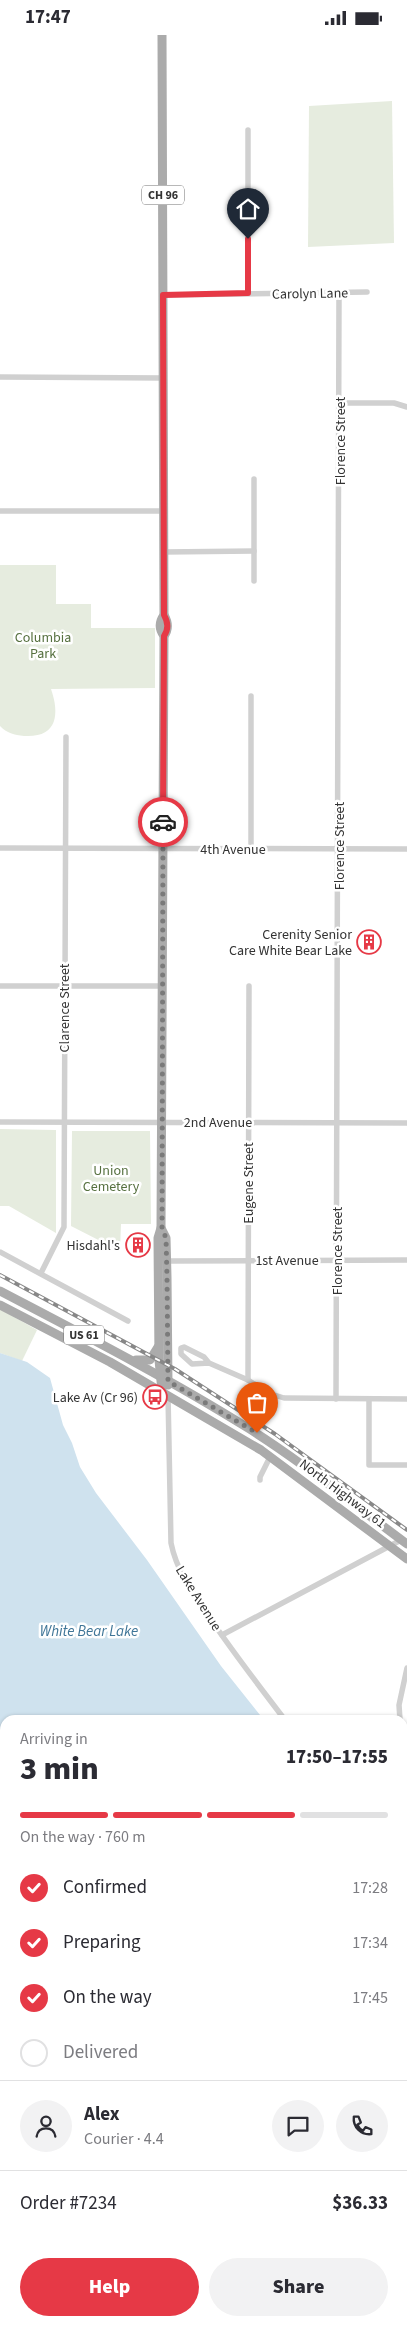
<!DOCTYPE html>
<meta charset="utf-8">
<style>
body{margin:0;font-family:"Source Sans 3",sans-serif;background:#f2f2f3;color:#2b2b33;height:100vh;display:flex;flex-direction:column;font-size:19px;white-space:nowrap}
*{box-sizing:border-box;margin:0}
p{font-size:16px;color:#7c7c81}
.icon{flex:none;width:28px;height:28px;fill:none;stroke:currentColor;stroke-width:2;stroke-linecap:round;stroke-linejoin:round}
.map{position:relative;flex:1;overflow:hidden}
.panel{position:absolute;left:0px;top:1680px;width:408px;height:611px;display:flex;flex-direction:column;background:#fff;border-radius:15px 15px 0 0;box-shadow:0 1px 4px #0004}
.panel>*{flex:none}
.pin{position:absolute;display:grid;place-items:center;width:42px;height:42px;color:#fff;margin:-51px -21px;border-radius:50% 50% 50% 0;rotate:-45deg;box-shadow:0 0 5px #0007}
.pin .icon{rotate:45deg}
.courier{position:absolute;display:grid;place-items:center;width:50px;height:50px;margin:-25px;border:4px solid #e63946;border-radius:50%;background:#fff;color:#222;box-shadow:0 1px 6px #0007}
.headline em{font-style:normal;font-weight:800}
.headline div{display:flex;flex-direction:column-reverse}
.headline{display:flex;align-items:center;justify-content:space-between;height:85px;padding:0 20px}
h1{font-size:32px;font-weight:800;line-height:38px}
.bar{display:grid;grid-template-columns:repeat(4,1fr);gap:8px 5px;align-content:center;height:60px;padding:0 20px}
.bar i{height:6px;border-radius:4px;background:#e1e1e2}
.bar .selected{background:#e63946}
.bar p{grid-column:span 4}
.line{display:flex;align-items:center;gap:12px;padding:0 20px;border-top:1px solid #e1e1e2}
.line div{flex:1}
.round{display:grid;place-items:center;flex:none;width:52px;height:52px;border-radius:26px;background:#f2f2f3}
ol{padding:0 20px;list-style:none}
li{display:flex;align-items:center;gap:15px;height:55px}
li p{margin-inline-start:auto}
li .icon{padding:5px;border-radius:50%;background:#e63946;color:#fff;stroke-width:4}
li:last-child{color:#7c7c81}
li i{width:28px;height:28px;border:2px solid #e1e1e2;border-radius:50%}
.cta{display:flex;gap:10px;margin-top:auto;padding:10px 20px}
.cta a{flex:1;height:58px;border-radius:30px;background:#e63946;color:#fff;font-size:20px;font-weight:800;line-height:58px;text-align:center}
.cta a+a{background:#f2f2f3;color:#2b2b33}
.status{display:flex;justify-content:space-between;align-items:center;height:35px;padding:0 25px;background:#fff;direction:ltr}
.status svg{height:14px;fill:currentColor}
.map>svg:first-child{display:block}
.green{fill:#e6ecdf}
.water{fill:#cfe2ee}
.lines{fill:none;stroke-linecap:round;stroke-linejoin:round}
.street{stroke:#d0d0d0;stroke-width:5.5}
.primary{stroke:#ababab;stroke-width:9}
.rail-casing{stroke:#888;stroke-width:4}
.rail{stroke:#fff;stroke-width:2;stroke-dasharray:5.5;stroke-linecap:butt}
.done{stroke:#7a7a7a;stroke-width:5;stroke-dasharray:0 9}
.route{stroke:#e63946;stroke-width:6}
.labels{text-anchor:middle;stroke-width:5;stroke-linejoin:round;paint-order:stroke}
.shield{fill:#fff;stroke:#707070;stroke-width:1}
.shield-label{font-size:12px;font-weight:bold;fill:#333}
.street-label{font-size:14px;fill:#333;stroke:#fff}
.park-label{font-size:14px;fill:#56703f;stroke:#fff}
.poi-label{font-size:14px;fill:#333;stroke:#fff;text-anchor:end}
.water-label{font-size:15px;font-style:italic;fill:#3f7597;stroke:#fff}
</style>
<div class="status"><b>17:47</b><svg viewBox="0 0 49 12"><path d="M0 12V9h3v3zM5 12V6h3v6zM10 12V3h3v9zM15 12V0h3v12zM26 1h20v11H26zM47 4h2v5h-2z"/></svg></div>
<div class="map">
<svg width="407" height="2291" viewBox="0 0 407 2291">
<rect width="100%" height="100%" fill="#fff"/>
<g class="green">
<polygon points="392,66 394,208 308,212 309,71"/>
<path d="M0 530H56V569H91V593H155V653L51 654C60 680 57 703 24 701 14 700 7 698 0 691Z"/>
<polygon points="0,1094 56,1095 56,1198 9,1171 0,1171"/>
<polygon points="72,1096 150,1096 151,1189 121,1189 120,1216 71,1191"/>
<polygon points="0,1274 37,1295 22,1326 0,1318"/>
</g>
<polygon class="water" points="0,1318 27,1327 50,1343 63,1390 72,1408 80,1432 96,1458 147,1525 221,1631 264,1685 5,1685 5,2286 402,2286 403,1919 407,1925 407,2291 0,2291"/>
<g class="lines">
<g class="street">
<polyline points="248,95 248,258"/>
<polyline points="163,260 367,257"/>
<polyline points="0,342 163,343"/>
<polyline points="340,368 394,368 407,372"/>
<polyline points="254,444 254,546"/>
<polyline points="0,476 163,476"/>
<polyline points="164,517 254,516"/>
<polyline points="251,661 251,814"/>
<polyline points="0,813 407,814"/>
<polyline points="0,951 162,951"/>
<polyline points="0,1087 407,1088"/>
<polyline points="0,1217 128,1286"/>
<polyline points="167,1226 407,1225"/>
<polyline points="41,1238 64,1192 66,702"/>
<polyline points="209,1328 192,1329 181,1319 181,1313 184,1312 204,1322 209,1328 248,1345 268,1358 284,1363 407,1364"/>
<polyline points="248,1345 249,951"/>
<path d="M168 1360 171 1508C177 1538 195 1561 212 1586 235 1620 260 1652 285 1685"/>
<polyline points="336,1364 339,257"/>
<polyline points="369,1364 369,1430 407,1430"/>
<polyline points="260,1445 260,1442 270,1422"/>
<polyline points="222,1600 401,1505"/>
<polyline points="400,1685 399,1670 407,1633"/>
<polyline points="402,1732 407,1732"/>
<polyline points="402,1748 407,1749"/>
<polyline points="402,1882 407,1889"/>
</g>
<g class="primary">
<path d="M164 580C168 587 169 594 164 601"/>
<polyline points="161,1193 166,1203 167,1242 168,1350"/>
<path d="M0 1256C84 1300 168 1343 248 1393 304 1428 354 1470 407 1509"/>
<polyline points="0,1270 110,1327 261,1415 407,1524"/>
<polyline points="136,1325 150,1325 158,1312"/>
<path d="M162 1356 159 1325 158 1203 161 1193 164 601C159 594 159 587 164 580L162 0"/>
</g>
<g class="rail-casing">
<polyline id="rail" points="0,1240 175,1334 275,1399 407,1495"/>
</g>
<use href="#rail" class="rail"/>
</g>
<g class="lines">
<polyline class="done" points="163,787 162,1193 166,1203 167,1242 168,1346 257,1398"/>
<path class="route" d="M163 787 164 601C169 594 168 587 164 580L163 260 248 258V204"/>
</g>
<defs>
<g id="building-ring" transform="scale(1.25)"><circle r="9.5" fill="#fff" stroke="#e63946" stroke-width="1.5"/><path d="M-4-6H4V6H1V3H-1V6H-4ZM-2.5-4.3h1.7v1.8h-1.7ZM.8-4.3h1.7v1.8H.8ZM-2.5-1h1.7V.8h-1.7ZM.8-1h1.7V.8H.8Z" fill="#e63946"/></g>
<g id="bus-ring" transform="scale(1.25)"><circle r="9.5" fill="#fff" stroke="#e63946" stroke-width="1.5"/><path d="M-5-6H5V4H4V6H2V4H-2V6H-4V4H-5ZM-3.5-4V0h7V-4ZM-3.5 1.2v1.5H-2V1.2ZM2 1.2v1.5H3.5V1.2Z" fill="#e63946"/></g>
</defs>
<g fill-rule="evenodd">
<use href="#building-ring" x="369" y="907"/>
<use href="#building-ring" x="138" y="1210"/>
<use href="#bus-ring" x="155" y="1362"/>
</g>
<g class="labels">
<g class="shield">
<rect x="142" y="150.5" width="42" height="19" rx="4"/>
<rect x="64" y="1290.5" width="40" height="19" rx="4"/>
</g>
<g class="shield-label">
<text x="163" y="164">CH 96</text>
<text x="84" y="1304">US 61</text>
</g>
<g class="street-label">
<text transform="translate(310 258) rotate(-1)" y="5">Carolyn Lane</text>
<text transform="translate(340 406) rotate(-90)" y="5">Florence Street</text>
<text transform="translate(339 811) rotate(-90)" y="5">Florence Street</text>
<text x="233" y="819">4th Avenue</text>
<text transform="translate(64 973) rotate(-90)" y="5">Clarence Street</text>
<text x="218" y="1092">2nd Avenue</text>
<text transform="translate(248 1148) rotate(-90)" y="5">Eugene Street</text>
<text transform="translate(337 1216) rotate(-90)" y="5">Florence Street</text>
<text x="287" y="1230">1st Avenue</text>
<text transform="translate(343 1458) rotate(37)" y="5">North Highway 61</text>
<text transform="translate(199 1563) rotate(58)" y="5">Lake Avenue</text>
</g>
<g class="park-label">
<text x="43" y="607">Columbia<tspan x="43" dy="16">Park</tspan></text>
<text x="111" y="1140">Union<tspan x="111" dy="16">Cemetery</tspan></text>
</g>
<g class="poi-label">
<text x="352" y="904">Cerenity Senior<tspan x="352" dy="16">Care White Bear Lake</tspan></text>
<text x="120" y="1215">Hisdahl's</text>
<text x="138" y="1367">Lake Av (Cr 96)</text>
</g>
<g class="water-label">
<text x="89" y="1601">White Bear Lake</text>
</g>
</g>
</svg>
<div class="pin" style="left:257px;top:1398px;background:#ea580c"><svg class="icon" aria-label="bag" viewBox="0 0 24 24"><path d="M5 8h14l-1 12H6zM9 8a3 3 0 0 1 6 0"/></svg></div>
<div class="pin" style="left:248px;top:204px;background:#1f2937"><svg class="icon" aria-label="home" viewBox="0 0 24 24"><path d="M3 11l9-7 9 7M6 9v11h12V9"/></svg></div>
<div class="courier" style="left:163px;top:787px"><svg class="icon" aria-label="car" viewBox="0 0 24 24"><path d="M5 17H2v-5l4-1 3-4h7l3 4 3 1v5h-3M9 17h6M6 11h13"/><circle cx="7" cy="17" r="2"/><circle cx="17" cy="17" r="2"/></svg></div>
<section class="panel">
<div class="headline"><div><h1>3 min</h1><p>Arriving in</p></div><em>17:50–17:55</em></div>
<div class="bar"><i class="selected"></i><i class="selected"></i><i class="selected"></i><i></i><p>On the way · 760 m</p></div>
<ol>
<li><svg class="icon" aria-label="check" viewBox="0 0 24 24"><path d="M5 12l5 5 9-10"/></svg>Confirmed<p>17:28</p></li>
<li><svg class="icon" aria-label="check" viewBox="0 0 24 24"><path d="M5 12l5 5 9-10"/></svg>Preparing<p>17:34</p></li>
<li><svg class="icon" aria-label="check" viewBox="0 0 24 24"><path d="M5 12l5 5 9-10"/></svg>On the way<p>17:45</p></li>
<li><i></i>Delivered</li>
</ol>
<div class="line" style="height:90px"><a class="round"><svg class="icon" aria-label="person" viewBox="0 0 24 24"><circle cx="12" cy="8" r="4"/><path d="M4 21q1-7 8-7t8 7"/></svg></a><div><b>Alex</b><p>Courier · 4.4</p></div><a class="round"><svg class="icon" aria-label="chat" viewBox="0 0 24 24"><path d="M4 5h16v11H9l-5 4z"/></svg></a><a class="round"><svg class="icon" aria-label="phone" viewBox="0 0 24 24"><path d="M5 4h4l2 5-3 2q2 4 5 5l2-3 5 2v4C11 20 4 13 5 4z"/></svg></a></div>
<div class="line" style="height:65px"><div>Order #7234</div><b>$36.33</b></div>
<div class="cta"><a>Help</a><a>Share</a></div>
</section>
</div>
